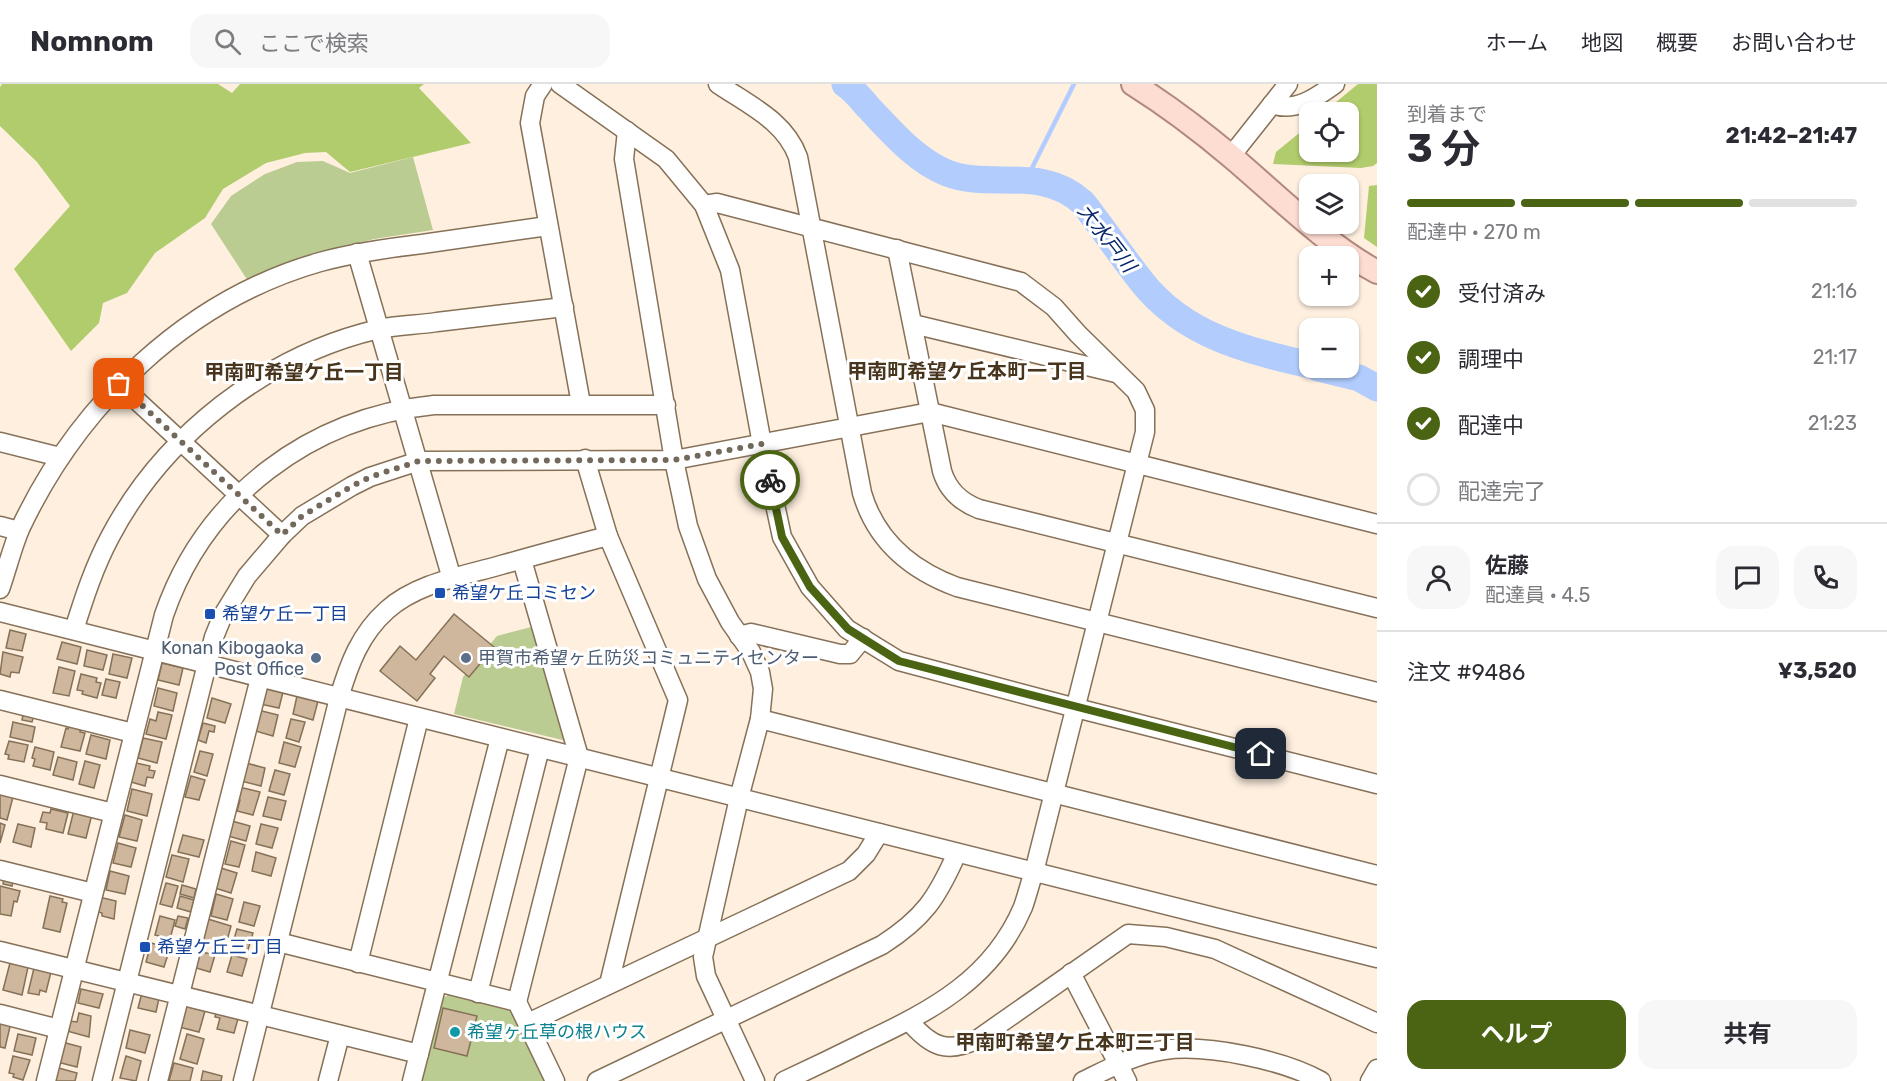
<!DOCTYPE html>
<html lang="ja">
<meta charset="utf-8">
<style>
body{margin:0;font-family:Rubik,"Noto Sans JP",sans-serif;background:#f7f7f7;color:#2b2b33;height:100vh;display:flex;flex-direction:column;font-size:22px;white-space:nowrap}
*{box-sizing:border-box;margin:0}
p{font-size:20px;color:#7c7c81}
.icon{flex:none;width:33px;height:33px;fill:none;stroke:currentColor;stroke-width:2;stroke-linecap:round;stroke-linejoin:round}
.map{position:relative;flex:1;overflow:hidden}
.sheet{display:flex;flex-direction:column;background:#fff;width:510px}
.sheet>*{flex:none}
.controls{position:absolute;left:1299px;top:18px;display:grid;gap:12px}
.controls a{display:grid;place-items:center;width:60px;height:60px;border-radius:12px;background:#fff;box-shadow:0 2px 4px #0004;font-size:30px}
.pin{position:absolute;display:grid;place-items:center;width:51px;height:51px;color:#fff;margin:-26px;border-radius:12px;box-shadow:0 3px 9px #0006}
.courier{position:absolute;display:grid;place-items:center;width:60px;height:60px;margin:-30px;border:4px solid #4b6413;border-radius:50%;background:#fff;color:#222;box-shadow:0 2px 8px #0007}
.head em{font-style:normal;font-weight:700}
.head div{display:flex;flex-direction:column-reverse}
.head{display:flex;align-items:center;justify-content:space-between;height:102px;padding:0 30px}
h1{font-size:39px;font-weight:700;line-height:45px}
.bar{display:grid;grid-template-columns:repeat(4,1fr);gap:9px 6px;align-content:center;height:72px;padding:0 30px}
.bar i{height:8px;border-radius:4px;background:#e1e1e2}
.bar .selected{background:#4b6413}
.bar p{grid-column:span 4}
.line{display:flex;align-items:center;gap:15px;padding:0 30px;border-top:2px solid #e1e1e2}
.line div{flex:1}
.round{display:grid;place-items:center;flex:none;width:63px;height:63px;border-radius:18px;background:#f7f7f7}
ol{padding:0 30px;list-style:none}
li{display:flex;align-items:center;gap:18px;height:66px}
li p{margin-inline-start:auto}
li .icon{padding:6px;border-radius:50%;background:#4b6413;color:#fff;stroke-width:4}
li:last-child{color:#7c7c81}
li i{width:33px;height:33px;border:3px solid #e1e1e2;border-radius:50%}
.primary-button{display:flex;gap:12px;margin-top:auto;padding:12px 30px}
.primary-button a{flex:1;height:69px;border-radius:18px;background:#4b6413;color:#fff;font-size:24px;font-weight:700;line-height:69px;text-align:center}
.primary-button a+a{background:#f7f7f7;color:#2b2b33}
header{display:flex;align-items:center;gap:36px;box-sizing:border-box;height:84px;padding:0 30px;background:#fff;border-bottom:2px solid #e1e1e2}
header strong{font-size:28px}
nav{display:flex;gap:33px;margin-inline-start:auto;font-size:21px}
.search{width:420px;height:54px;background:#f7f7f7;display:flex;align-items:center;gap:15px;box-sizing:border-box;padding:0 21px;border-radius:18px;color:#7c7c81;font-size:22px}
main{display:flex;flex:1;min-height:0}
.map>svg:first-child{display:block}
.green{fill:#bacc92}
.forest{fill:#b1cc6c}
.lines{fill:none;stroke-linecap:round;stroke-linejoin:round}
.stream{stroke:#b1ccfd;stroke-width:4.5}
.river{stroke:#b1ccfd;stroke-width:27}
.building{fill:#ceb79c;stroke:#857157;stroke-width:1.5}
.minor-casing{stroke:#867158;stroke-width:21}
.major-casing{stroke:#b28a7c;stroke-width:26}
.minor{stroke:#fff;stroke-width:18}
.major{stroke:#fddcd2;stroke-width:22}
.done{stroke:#73685c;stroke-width:6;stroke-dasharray:0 10.8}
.route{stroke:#4b6413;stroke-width:8}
.transit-dot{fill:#1a4fb4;stroke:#fff;stroke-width:2}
.service-dot{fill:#5c6f8a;stroke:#fff;stroke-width:2}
.culture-dot{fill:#0f9aa8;stroke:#fff;stroke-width:2}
.labels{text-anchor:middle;stroke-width:6;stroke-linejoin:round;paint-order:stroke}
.transit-label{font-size:18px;fill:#164399;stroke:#fff;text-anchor:start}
.service-label{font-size:18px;fill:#4e5e75;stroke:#fff;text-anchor:end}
.culture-label{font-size:18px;fill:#0d838f;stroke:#fff;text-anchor:start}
.water-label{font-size:20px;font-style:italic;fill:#05266a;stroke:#fff}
.neighbourhood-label{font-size:20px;font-weight:bold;fill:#48351e;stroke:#fff}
</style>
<header>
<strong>Nomnom</strong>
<div class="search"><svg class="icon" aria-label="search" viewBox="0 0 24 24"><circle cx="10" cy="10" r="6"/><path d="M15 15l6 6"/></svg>ここで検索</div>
<nav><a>ホーム</a><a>地図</a><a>概要</a><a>お問い合わせ</a></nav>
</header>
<main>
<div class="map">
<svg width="1377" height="997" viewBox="0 0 1377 997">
<rect width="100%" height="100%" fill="#feefdf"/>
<g class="green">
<polygon points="413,73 433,146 374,155 317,170 248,197 211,140 231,112 265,90 297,78 323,77 350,89"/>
<polygon points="535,542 571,658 454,630 463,593 497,552"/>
<polygon points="451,909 505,922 517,933 547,997 420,997 440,916"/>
</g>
<g class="forest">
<polygon points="2,0 218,0 232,9 240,0 424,0 419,4 471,59 350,88 326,68 305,69 266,79 223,105 205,134 155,169 127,209 103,219 99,239 71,267 14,185 70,122 37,78 0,42 0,3"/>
<polygon points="1358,0 1377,0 1377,79 1373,82 1361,84 1273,80 1276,68 1309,41 1310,68 1348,68 1348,28 1324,28"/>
<polygon points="1377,101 1377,163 1364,154 1369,102"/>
</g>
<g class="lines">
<polyline class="stream" points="1026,96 1074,0"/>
<g class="river">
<path d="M845 0C854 6 861 15 868 23 891 47 915 76 947 89 991 106 1041 81 1082 118 1088 124 1093 133 1099 140 1113 159 1127 179 1142 198 1185 252 1246 266 1310 281"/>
<polyline points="1318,284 1359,294 1377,304"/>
</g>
</g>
<g class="building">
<polygon points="454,530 494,563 469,593 444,572 430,590 435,594 417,617 380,587 400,562 416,576"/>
<polygon points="10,546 26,550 22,567 6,564"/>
<polygon points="62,558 81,563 77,580 57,575"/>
<polygon points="87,566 107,571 103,586 84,582"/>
<polygon points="3,568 23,573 19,589 11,588 10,593 0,590"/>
<polygon points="113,570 132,574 127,594 109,590"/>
<polygon points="162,579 183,584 179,601 158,596"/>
<polygon points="59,583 75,587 69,612 53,609"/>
<polygon points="81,590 97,594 96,598 101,599 97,614 82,610 83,607 77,606"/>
<polygon points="106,595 120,598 116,614 102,611"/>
<polygon points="265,603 283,608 279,624 260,620"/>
<polygon points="158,604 177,609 173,627 154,622"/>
<polygon points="297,612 318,617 313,636 293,630"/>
<polygon points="212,614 231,620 225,639 207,634"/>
<polygon points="24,625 35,627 32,638 22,636"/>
<polygon points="258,626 278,631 273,652 252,646"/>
<polygon points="158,628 172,631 166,655 146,650 150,635 156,637"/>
<polygon points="291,635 305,638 299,658 286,654"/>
<polygon points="13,638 35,643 32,658 10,653"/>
<polygon points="203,639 215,642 214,648 209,647 206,659 198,656"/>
<polygon points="69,641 81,644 80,648 85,649 80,667 61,663 66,644 68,645"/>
<polygon points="91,651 110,656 106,675 86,670"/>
<polygon points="143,654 162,658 157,679 138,674"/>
<polygon points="9,657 28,661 24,678 8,675 9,671 5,670"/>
<polygon points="284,658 301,663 295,683 279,679"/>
<polygon points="35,663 54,668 50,686 33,682 35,675 32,674"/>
<polygon points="200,667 213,670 207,692 194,688"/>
<polygon points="58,673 77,678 73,696 53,691"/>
<polygon points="85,677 100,681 94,704 79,700"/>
<polygon points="136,679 150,682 149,686 155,687 153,694 147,693 145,702 131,698"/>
<polygon points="246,679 265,684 261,702 241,697"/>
<polygon points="275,686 290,690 284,711 269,707"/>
<polygon points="191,692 205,696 199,716 185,713"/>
<polygon points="239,703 260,708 253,731 237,727 240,716 236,715"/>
<polygon points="132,705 152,710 147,732 127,727"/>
<polygon points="0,710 13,713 7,736 0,734"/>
<polygon points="268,713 286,717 281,736 263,732"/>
<polygon points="51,725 68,729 63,749 46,745 47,739 40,738 43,728 50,729"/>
<polygon points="74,726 92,730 86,754 68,750"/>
<polygon points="125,731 142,736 137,757 119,753"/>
<polygon points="232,737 250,742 246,757 228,752"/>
<polygon points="0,739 5,741 0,759"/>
<polygon points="18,740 35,744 31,763 13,758"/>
<polygon points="261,740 278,744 272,764 256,760"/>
<polygon points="183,751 204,756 199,773 178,768"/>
<polygon points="231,757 245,761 239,783 225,780"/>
<polygon points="118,759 136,764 131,783 113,779"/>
<polygon points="256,768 276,774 271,792 252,787"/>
<polygon points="172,771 189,775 183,798 166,793"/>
<polygon points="221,784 237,789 231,809 215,804"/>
<polygon points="110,787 129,792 125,810 106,806"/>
<polygon points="5,790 14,792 12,802 3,800"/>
<polygon points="166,799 178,802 172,823 160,820"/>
<polygon points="182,801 196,805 194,814 180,810"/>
<polygon points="0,802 20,807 17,818 14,817 11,832 0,830"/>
<polygon points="216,810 233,815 227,836 211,832"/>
<polygon points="50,812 63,815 62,818 67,819 60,848 43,844"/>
<polygon points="180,812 194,816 191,828 177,824"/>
<polygon points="99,813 116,817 114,835 102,832 102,829 95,827"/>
<polygon points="244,818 260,822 254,842 239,838"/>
<polygon points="160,832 175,836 170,855 155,851"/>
<polygon points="178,832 188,834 185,845 175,842"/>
<polygon points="208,835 231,842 225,864 210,859 211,857 202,855"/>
<polygon points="237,845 253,849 247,869 231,865"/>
<polygon points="173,854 184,857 181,867 170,865"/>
<polygon points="151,859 170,864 164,883 146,878"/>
<polygon points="198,867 215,871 210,888 193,883"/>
<polygon points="232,871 247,875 242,892 227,888"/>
<polygon points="10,879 28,883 22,911 3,906"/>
<polygon points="34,884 51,888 46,908 40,906 39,911 28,909"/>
<polygon points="81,905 103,910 99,924 78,919"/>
<polygon points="143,905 160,910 156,928 138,924"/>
<polygon points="185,922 205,927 199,948 179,943"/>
<polygon points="443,924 477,932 467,972 434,964"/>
<polygon points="217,925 239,931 234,949 217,945 220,934 215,933"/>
<polygon points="79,929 91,932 89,953 67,947 70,937 77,938"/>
<polygon points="0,931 12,934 5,964 0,963"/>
<polygon points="130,946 150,951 145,969 126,964"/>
<polygon points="18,950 36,954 32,971 14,967"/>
<polygon points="187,950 204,955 197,980 180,975"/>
<polygon points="62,958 81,963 77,983 57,978"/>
<polygon points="13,972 30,976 23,996 13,993 14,990 9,989"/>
<polygon points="126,972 141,977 136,997 120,994"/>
<polygon points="174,979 193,984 190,997 169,997"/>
<polygon points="55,983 77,989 75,997 54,997"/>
<polygon points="203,987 222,992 221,997 201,997"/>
</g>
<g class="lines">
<g class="minor-casing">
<g id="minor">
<polyline points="543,0 535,12 530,39 581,320"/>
<polyline points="560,0 666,75 704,121 730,186 762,360 782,453 810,503 847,545 899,577 1076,624 1377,700"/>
<path d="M718 0C749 21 785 37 798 73L862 409C876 457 911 486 957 503L1377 608"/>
<path d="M1272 20C1295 29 1317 13 1335 0"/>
<polyline points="627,47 624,75 674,376 688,442 707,495 730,538 751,568 760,588 763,605 760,635 739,714 703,873 706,892 755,997"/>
<polyline points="1231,72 1288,0"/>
<path d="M704 121 717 119 1021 198 1054 223 1078 250 1136 307 1145 326V348L1034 788C1030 799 1027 812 1023 823 993 894 933 926 867 957 839 971 812 984 784 997"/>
<path d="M897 165 942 387C948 407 961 418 979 425L1377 524"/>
<polyline points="357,169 452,495"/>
<polyline points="913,240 1116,289"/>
<polyline points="119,300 282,451"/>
<polyline points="0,358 60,373"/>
<polyline points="585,375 608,452 678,616 609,900"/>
<polyline points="0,442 19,447"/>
<path d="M0 505C7 485 12 464 20 445 78 321 186 216 320 178 353 169 388 164 422 160 464 154 506 148 548 142"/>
<polyline points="0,528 1377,874"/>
<path d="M74 546C84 514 94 483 110 453 163 352 266 271 379 245 398 241 418 241 437 238 479 233 522 228 564 223"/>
<polyline points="739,552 751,549 840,570 850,570 863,554"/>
<polyline points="0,616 133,649"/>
<polyline points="760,635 1377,791"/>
<polyline points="0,701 113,729"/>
<polyline points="0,786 93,809"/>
<polyline points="278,858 517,918 555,997"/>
<polyline points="0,867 419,970"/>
<polyline points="358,879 419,634"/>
<polyline points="1071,889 1127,997"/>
<polyline points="478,909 540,664"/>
<polyline points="517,918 579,673 522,476"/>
<polyline points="0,930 59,945"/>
<path d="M909 937C931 963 947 970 978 955L1128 850 1166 853 1215 865 1377 939"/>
<polyline points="528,939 849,787 866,770 879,749"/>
<path d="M46 997 164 531C205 412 311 333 434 321H666"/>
<polyline points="102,997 207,580 214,553 223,531 247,492 282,451 302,432 352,402 370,393 419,377 674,376 930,328 1377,440"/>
<polyline points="158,997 260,594"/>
<path d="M243 997 339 614C349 580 360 550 387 526 417 499 463 492 501 481 537 471 573 461 608 452"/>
<polyline points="328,997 340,951"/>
<polyline points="412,997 500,654"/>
<path d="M597 997 882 861C924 834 937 814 957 769"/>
<path d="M1083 997C1108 985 1136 970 1164 966 1207 960 1284 976 1321 997"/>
<polyline points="1370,997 1377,985"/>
</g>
</g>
<g class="major-casing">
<path id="major" d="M1133 0C1168 22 1201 47 1233 74 1279 113 1323 158 1377 188"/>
</g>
<use href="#minor" class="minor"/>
<use href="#major" class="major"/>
</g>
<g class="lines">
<polyline class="done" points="119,300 282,451 302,432 352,402 370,393 419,377 674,376 762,360 770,396"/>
<polyline class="route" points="770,396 782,453 810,503 848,545 899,577 1261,670"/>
</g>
<g class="transit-dot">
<rect x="434" y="503" width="12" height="12" rx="3"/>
<rect x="204" y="524" width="12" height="12" rx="3"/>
<rect x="139" y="857" width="12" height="12" rx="3"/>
</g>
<g class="service-dot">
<circle cx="316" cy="574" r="6"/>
<circle cx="466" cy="574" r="6"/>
</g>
<circle class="culture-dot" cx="455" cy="948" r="6"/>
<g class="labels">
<g class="transit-label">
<text x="452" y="515">希望ケ丘コミセン</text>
<text x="222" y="536">希望ケ丘一丁目</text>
<text x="157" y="869">希望ケ丘三丁目</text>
</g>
<g class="service-label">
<text x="304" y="570">Konan Kibogaoka<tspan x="304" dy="21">Post Office</tspan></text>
<text x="478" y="580" text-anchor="start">甲賀市希望ヶ丘防災コミュニティセンター</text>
</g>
<g class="culture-label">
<text x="467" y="954">希望ヶ丘草の根ハウス</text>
</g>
<g class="water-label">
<text transform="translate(1107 154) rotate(52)" y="7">大水戸川</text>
</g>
<g class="neighbourhood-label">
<text x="967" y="294">甲南町希望ケ丘本町一丁目</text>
<text x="304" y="295">甲南町希望ケ丘一丁目</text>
<text x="1075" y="965">甲南町希望ケ丘本町三丁目</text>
</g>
</g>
</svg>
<div class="controls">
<a><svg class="icon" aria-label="locate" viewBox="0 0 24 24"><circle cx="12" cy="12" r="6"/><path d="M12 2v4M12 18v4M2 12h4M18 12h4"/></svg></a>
<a><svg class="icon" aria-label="layers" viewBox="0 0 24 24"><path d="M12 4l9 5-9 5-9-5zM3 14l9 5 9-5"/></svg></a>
<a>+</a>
<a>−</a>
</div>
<div class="pin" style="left:119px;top:300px;background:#ea580c"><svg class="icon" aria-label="bag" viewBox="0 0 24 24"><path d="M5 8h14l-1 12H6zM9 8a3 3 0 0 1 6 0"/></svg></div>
<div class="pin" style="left:1261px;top:670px;background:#1f2937"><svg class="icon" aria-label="home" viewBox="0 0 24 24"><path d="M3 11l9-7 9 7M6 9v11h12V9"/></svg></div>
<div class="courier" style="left:770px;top:396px"><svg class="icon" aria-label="bike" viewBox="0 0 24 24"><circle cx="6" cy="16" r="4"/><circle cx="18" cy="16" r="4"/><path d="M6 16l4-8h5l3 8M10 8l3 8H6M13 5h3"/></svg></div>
</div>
<section class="sheet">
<div class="head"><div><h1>3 分</h1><p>到着まで</p></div><em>21:42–21:47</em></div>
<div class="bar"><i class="selected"></i><i class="selected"></i><i class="selected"></i><i></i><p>配達中 · 270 m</p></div>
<ol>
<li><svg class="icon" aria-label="check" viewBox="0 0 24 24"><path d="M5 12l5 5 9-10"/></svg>受付済み<p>21:16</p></li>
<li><svg class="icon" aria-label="check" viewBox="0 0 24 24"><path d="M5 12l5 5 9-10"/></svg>調理中<p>21:17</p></li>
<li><svg class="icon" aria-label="check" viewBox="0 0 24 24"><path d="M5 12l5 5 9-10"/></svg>配達中<p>21:23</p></li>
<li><i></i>配達完了</li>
</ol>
<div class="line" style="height:108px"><a class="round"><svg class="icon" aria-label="person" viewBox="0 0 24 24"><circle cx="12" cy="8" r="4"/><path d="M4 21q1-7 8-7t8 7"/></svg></a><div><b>佐藤</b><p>配達員 · 4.5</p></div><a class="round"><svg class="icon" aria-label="chat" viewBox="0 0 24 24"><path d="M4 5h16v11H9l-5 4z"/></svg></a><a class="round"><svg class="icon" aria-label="phone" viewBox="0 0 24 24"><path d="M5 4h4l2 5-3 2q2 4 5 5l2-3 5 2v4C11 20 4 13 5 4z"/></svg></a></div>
<div class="line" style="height:78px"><div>注文 #9486</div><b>¥3,520</b></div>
<div class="primary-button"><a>ヘルプ</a><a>共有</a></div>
</section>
</main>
